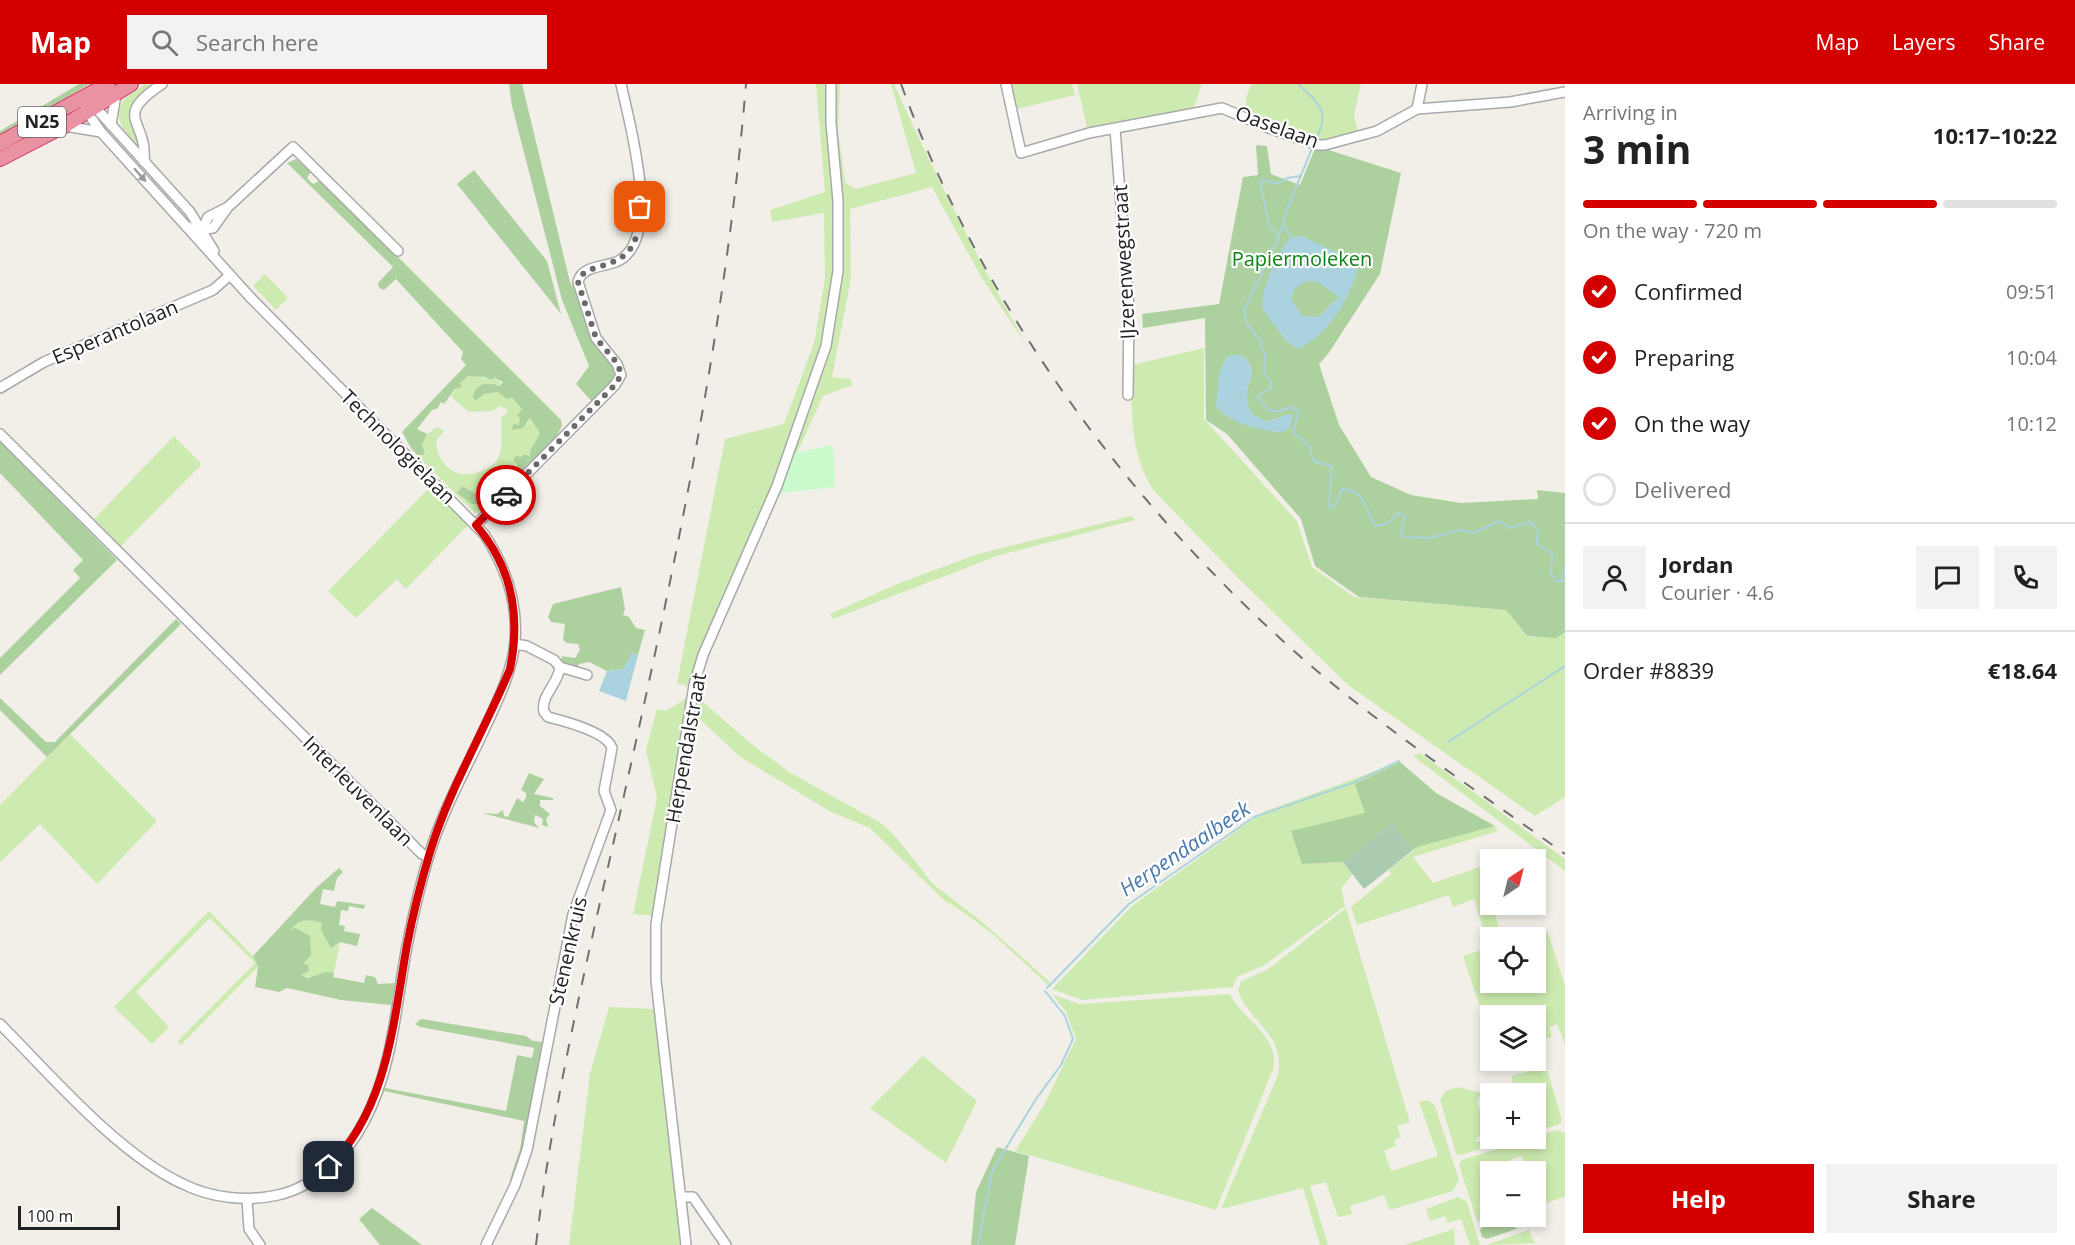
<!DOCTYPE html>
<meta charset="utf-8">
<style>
body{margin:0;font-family:"Open Sans",sans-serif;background:#f2f2f2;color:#222;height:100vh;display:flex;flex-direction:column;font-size:22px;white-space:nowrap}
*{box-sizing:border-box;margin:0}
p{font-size:20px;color:#767676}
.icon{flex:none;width:33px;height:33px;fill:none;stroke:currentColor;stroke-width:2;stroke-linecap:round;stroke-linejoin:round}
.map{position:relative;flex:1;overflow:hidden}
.details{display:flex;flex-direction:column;background:#fff;width:510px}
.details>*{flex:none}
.needle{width:39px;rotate:35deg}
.fabs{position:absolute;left:1480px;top:765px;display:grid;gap:12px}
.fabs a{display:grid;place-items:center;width:66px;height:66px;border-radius:0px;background:#fff;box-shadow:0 3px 9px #0003;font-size:30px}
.scale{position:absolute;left:18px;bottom:15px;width:102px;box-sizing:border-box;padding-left:6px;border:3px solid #222;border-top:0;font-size:16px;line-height:21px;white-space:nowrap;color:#222;-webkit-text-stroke:4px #fff;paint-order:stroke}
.pin{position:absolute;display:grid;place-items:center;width:51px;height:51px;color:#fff;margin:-26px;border-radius:12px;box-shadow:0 3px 9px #0006}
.courier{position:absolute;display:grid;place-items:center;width:60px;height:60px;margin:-30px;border:4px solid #d40000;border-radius:50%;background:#fff;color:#222;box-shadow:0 2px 8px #0007}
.summary em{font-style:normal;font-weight:700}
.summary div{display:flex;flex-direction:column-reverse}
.summary{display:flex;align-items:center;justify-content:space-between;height:102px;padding:0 18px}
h1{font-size:39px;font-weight:700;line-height:45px}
.bar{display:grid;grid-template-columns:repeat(4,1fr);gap:9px 6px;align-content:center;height:72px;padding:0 18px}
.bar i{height:8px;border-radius:4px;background:#e0e0e0}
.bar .on{background:#d40000}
.bar p{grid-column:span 4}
.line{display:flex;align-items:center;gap:15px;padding:0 18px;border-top:2px solid #e0e0e0}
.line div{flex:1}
.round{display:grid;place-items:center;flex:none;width:63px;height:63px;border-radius:0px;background:#f2f2f2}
ol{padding:0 18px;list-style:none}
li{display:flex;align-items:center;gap:18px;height:66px}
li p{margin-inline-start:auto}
li .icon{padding:6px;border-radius:50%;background:#d40000;color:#fff;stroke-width:4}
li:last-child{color:#767676}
li i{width:33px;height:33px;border:3px solid #e0e0e0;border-radius:50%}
.primary-button{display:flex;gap:12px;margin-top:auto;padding:12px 18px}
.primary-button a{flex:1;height:69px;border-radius:0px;background:#d40000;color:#fff;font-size:24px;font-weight:700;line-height:69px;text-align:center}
.primary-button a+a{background:#f2f2f2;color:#222}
header{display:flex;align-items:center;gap:36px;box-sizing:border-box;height:84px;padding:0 30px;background:#d40000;color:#fff}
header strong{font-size:28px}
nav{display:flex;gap:33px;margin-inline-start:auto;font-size:21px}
.search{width:420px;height:54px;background:#f2f2f2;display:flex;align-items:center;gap:15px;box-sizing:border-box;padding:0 21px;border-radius:0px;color:#767676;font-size:22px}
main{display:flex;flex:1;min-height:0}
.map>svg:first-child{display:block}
.grass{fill:#cdebb0}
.forest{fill:#add19e;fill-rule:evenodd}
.cemetery{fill:#aacbaf}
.park{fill:#c8facc}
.water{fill:#aad3df;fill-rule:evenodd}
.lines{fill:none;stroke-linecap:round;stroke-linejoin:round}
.stream{stroke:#aad3df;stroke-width:2}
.minor-casing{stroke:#a9a9a9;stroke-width:12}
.highway-casing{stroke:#dc2a67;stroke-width:16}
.minor{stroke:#fff;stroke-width:9}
.highway{stroke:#e892a2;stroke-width:14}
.rail{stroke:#707070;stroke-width:2;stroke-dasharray:12 12;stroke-linecap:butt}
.oneway{fill:#9c9c9c}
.done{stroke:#6b6a68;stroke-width:6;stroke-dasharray:0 10.8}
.route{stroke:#d40000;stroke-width:8}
.labels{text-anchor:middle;stroke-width:4.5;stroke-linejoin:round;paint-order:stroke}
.shield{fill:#fff;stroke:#646464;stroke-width:1.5}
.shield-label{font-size:18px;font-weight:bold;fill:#222}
.street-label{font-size:20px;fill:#222;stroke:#fff}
.park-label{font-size:20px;fill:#0c8416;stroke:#fff}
.water-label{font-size:21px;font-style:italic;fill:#4a7aab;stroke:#fff}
</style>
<header>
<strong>Map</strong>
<div class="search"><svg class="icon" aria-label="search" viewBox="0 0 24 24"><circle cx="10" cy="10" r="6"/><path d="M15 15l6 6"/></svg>Search here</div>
<nav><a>Map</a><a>Layers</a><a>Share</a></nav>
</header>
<main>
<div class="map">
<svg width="1565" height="1161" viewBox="0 0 1565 1161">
<rect width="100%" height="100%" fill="#f2efe9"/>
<g class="grass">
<path d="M145 0 154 2C119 26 138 30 140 64 126 48 111 37 124 15Z"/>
<path d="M816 0H840L838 46 845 98 855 105 916 89 891 0H894C935 91 979 178 1029 265L980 191 932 103 850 125 851 194 832 293 851 295 852 301 823 312 690 603 677 599 725 355 784 340 814 259 825 194 824 129 772 138 770 126 825 108Z"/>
<polygon points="1011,0 1072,0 1075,11 1017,25"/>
<polygon points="1077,0 1202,0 1192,29 1088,47"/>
<polygon points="1251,0 1361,0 1354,31 1359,51 1321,59 1246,32 1246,14"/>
<polygon points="265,190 288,214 276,226 253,202"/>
<path d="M1204 264V335L1297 437 1312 483 1354 513 1506 526 1527 553H1554L1565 547V713L1535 732 1348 601 1240 496 1154 407C1129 369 1131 325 1132 281Z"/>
<path d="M475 291 491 296 494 294 503 301 487 299 478 316 484 310 498 308 507 315 511 314 522 325 519 341 512 346 527 340 530 334 540 349 530 367V373L511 385 514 388 501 403 483 414 462 402 459 405 473 420 497 412 483 427 475 429 419 373 425 369 422 361 427 350 437 343 444 347 436 357C438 384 460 398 484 386 490 383 495 380 498 374 504 362 501 345 501 333L507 329 506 324 500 322 492 327 469 328 451 313C457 303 462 292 475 291Z"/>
<polygon points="174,352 202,380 121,462 94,435"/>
<polygon points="431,402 469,440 406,505 397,495 356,534 328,507"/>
<polygon points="1131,432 1135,436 997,472 833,535 830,530 902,498 978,470"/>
<polygon points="695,611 749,658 789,688 881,739 896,753 933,800 981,837 1050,898 1048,901 993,850 946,816 952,824 870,744 831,728 739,672 693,629"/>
<polygon points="691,612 655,832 633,830 657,714 646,666 657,625 665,627"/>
<polygon points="70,650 157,737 97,800 40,740 0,778 0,721"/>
<polygon points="1420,669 1565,775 1565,787 1413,672"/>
<polygon points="1400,678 1436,709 1495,742 1498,747 1413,773 1433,799 1489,780 1491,820 1497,821 1493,822 1502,853 1491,854 1487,857 1474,815 1453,823 1449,811 1357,841 1351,823 1391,790 1388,786 1420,762 1401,720 1302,780 1343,778 1353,790 1341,804 1345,822 1263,882 1237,893 1233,903 1082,916 1052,905 1132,822 1263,728"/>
<path d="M1346 824 1410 1038 1397 1042 1401 1053 1394 1056 1396 1062 1384 1067 1391 1087 1438 1072 1419 1018 1428 1016 1435 1022 1459 1096 1453 1107 1390 1126 1384 1111 1350 1122 1352 1130 1338 1133 1326 1098 1310 1102 1328 1161H1320L1303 1104 1221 1125 1278 991C1285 949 1251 941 1238 907L1241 897 1267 886Z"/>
<polygon points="209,827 253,872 258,883 181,961 178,957 255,879 210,834 136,908 169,943 152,960 114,923"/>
<path d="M311 835 323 839 332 864 340 858 334 889C321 888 312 896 300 891L303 876 293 848 289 847 294 840Z"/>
<polygon points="1547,846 1565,901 1565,960 1557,940 1549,943 1552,953 1547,955 1542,949 1536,951 1536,932 1491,932 1491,957 1463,872 1491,863 1491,898 1536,898 1536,854 1523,853"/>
<path d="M1052 910 1079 920 1230 910C1243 937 1280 951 1273 985L1216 1126 1015 1067 1044 1021 1076 955 1066 928Z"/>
<polygon points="609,923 657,925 683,1161 569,1161 590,990"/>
<polygon points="923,972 977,1017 946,1079 870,1024"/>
<polygon points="1532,980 1544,984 1548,989 1562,1035 1560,1040 1538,1047 1536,1010 1516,1009 1511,992 1531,987"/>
<polygon points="1459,1003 1481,1009 1477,1018 1487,1049 1476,1054 1476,1058 1480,1057 1482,1065 1460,1071 1456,1069 1440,1016 1446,1007"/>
<polygon points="1557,1046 1565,1049 1565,1113 1536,1122 1536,1115 1539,1115 1536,1108 1536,1088 1529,1086 1521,1072 1510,1076 1510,1087 1491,1088 1491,1132 1502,1133 1484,1139 1477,1137 1459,1081 1462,1076"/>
<polygon points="1458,1113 1467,1118 1480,1161 1470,1161 1461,1135 1448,1139 1445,1132 1430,1137 1426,1125"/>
<polygon points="1454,1145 1455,1161 1404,1161"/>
<polygon points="1529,1146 1534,1158 1538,1159 1487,1161"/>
</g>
<g class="forest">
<polygon points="79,0 90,0 0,52 0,47"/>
<polygon points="509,0 522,0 570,198 583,219 596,254 621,291 595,321 576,300 589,282 562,216 512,22"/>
<path d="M1256 61 1267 62 1271 90 1300 101 1316 62 1401 89 1380 190 1328 270 1319 280 1339 341 1371 393 1411 411 1461 419 1538 415 1537 406 1565 409V548L1556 554 1527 552 1506 526 1359 513 1315 482 1301 435 1227 350 1206 336 1205 234 1143 244 1142 230 1219 220 1243 93 1258 91ZM1239 270C1263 286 1245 293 1247 315 1247 320 1250 326 1252 330L1267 338 1280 333 1290 344 1276 348 1216 323Z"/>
<path d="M296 75 311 87 307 94 313 100 321 96 561 336 562 342 554 356 485 420H472L457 409 462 402 483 414 494 402 501 403 514 388 511 385 518 381 513 376 516 372 522 373 524 370 530 373V367L540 349 530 334 523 344 512 346 513 340 519 341 520 334 517 332 522 325 512 314 507 315 498 308 484 310 476 317 473 313C475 299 489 297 500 302L503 298 494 294 491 296 485 293 468 292 460 299 462 303 455 305 444 320 441 318 438 324 432 326 417 345 427 350 422 361 425 369 419 373 411 364 402 348 466 281 461 275 463 268 396 195 384 206 379 204 378 199 393 183 287 79Z"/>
<polygon points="474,86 547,177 561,230 457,100"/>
<polygon points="0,357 117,476 0,591 0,574 80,494 73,486 83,476 0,389"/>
<polygon points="621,503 625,525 623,531 629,533 636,544 645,546 638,571 632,569 624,585 607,587 589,578 579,580 576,586 560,583 562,572 575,574 580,566 578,560 567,559 563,556 565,540 551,538 548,533 553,520"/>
<polygon points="176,535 181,540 47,673 0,626 0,614 46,658 55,658"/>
<polygon points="1400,678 1436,709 1495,742 1420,762 1413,766 1392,739 1343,778 1302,780 1291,747 1365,729 1355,700"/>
<polygon points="529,689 544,695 534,710 553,714 553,716 540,716 540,722 550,730 546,735 548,743 542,741 543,735 535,731 534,738 539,744 482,729 497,730 503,726 504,732 508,733 517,714 523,718 526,713 526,709 521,706"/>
<path d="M339 784 343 788 337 794 334 807 323 805 320 820 335 823 337 817 365 821 364 825 349 822 348 827 341 826 339 841 345 842 344 847 360 850 357 862 340 858 331 864 321 846 322 839C310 834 297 835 290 847L295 844 310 852 311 871 303 880 308 881 309 887 301 891 308 894 326 888 334 889 333 893 364 899 366 891 375 893 378 900 395 899 391 921 341 916 287 904 279 908 255 903 258 883 253 872 317 803Z"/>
<polygon points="421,935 526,952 533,957 545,958 525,1065 514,1098 510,1095 520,1065 524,1037 384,1007 385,1004 506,1027 517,971 532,974 534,964 420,943 415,940"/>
<polygon points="997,1063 1029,1072 1015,1161 971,1161 976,1108"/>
<polygon points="372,1124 422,1161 380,1161 359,1135"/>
<polygon points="1512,1133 1516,1145 1487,1155 1482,1153 1480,1146 1482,1142"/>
</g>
<polygon class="cemetery" points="1392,739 1413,766 1364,805 1343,778"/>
<polygon class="park" points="833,361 835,403 778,409 795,369"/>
<g class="water">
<path d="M1292 152H1302L1358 179C1356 207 1326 256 1297 265L1286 257 1262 224C1261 205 1279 165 1292 152ZM1307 197 1318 198 1339 213 1318 233 1303 232 1291 215 1295 204Z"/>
<path d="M1239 270C1263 286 1245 293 1247 315 1247 320 1250 326 1252 330L1267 338 1288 330 1293 331 1290 344 1281 348C1258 346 1232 340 1216 323L1219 290 1226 273Z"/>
<polygon points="632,569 638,571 626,617 599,607 607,587 623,585"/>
</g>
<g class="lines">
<g class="stream">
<path d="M1298 0C1320 20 1331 28 1315 57"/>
<path d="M1313 62 1287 125 1278 156 1244 226 1247 240 1260 256 1265 272 1264 289 1271 298V304L1258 312C1265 328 1275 331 1290 323L1299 327 1293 348 1310 363 1313 377 1332 382 1329 422 1334 424 1342 405C1367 407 1364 425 1376 442L1386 440 1399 429 1405 433 1401 447 1403 453 1429 454 1461 446 1473 449 1500 437 1509 444 1532 438 1539 449 1536 459 1552 470 1551 490 1556 497H1563L1565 482"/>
<polyline points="1283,141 1291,152"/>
<polyline points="1279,153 1269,140 1260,98 1264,96 1277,100 1287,94 1300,92"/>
<polyline points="1448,658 1565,582"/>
<polyline points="1047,904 1129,820 1254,733 1355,698 1399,677"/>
<polyline points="978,1161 992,1087 1036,1015 1061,981 1073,955 1065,932 1045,907"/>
</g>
<g class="minor-casing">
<g id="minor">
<polyline points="1006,0 1021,69 1089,49 1222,24 1269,44 1318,61 1325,61 1377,47 1417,25 1510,18 1565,8"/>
<polyline points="83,15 95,23 190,128 214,167"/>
<polyline points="1417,25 1422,0"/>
<polyline points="111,41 116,10"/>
<polyline points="65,42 101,48"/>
<polyline points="1115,45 1129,224 1128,311"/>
<path d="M144 78C148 35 111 34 162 0"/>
<polyline points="188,143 198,146 213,144 228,123 293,63 398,167"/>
<polyline points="201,149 208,133 226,124"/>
<polyline points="0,304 44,278 213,206 230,191"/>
<polyline points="0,350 422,770 429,772"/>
<path d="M476 441 615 301 621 291 617 280 596 254 578 198C582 180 607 184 620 176 662 151 629 38 621 0"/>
<polyline points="515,560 527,562 554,576 560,583 587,591"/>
<path d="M0 940C51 991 118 1070 183 1100 211 1114 247 1118 278 1111 317 1102 347 1071 365 1036 394 981 396 917 408 857 414 828 421 797 430 768 442 730 461 694 478 659 492 627 512 593 515 557 518 518 506 483 484 450L250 213 101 48 85 25"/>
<polyline points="682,1113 693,1113 726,1161"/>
<polyline points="247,1115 249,1145 260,1161"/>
<path d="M486 1161 515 1101 527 1066 573 830 611 726 604 707 612 664C607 648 564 637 548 633L544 628C540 612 559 599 560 583"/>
<polyline points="686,1161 656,896 656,840 694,601 703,571 777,402 826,262 838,187 838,117 831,39 831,0"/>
</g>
</g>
<g class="highway-casing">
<g id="highway">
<polyline points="0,59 108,0"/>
<polyline points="0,75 64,42 131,0"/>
</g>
</g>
<use href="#minor" class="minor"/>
<use href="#highway" class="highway"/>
<g class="rail">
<path d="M901 0C983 224 1130 425 1310 581 1390 649 1479 708 1565 770"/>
<path d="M536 1161C554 1008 592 857 625 707 677 473 726 239 746 0"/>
</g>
</g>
<defs><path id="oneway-solid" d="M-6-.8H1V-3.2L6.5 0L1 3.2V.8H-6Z" transform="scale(1.5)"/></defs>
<use class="oneway" href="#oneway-solid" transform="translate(140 91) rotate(48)"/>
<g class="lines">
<path class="done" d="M506 411 615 301 621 291 618 280 596 254 578 198C583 177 623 188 635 156 639 147 639 134 640 123"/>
<path class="route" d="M329 1083C388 1024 393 939 407 861 413 830 421 798 430 768 449 705 485 646 510 585 521 532 512 483 476 441L506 411"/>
</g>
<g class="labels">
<rect class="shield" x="18" y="23" width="48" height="30" rx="4.5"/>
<g class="shield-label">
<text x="42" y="44">N25</text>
</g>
<g class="street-label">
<text transform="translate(1277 43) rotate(20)" y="7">Oaselaan</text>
<text transform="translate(1124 178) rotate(-93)" y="7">IJzerenwegstraat</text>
<text transform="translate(115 248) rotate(-23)" y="7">Esperantolaan</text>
<text transform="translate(398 363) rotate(45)" y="7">Technologielaan</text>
<text transform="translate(686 664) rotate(-80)" y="7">Herpendalstraat</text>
<text transform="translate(358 707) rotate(45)" y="7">Interleuvenlaan</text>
<text transform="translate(568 867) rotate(-77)" y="7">Stenenkruis</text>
</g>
<g class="park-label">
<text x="1302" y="182">Papiermoleken</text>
</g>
<g class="water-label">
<text transform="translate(1185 765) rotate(-34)" y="7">Herpendaalbeek</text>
</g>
</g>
</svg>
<div class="fabs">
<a><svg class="needle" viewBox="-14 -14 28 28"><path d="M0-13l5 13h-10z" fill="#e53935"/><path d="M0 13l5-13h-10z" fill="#767676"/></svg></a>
<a><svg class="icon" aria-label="locate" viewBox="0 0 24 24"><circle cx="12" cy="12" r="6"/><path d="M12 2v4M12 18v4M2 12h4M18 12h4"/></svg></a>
<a><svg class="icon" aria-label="layers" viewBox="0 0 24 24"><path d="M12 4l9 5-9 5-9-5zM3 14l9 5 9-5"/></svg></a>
<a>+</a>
<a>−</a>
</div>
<div class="scale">100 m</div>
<div class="pin" style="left:640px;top:123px;background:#ea580c"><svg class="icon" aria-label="bag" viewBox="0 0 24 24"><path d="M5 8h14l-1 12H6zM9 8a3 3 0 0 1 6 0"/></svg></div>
<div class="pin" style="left:329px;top:1083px;background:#1f2937"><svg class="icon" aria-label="home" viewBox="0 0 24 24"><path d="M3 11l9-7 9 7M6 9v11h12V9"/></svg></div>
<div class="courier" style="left:506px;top:411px"><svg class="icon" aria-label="car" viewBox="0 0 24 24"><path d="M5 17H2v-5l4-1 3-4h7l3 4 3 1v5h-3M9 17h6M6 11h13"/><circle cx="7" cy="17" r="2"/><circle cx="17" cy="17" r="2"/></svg></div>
</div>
<section class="details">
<div class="summary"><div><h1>3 min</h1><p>Arriving in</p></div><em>10:17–10:22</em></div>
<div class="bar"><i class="on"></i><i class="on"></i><i class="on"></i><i></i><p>On the way · 720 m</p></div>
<ol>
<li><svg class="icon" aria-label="check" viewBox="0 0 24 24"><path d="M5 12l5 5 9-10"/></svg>Confirmed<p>09:51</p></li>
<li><svg class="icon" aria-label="check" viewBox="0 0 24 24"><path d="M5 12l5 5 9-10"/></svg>Preparing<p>10:04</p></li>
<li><svg class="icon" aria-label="check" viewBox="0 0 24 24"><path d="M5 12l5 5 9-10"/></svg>On the way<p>10:12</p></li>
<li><i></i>Delivered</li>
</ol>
<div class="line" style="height:108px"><a class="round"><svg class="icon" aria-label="person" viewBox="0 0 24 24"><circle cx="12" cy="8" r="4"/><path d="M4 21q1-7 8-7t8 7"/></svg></a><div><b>Jordan</b><p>Courier · 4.6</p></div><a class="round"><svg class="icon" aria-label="chat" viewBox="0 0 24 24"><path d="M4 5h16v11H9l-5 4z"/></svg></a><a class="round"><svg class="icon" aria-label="phone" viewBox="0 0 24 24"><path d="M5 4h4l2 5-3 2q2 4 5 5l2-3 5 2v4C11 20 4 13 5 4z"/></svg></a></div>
<div class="line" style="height:78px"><div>Order #8839</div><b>€18.64</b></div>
<div class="primary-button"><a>Help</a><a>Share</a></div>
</section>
</main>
